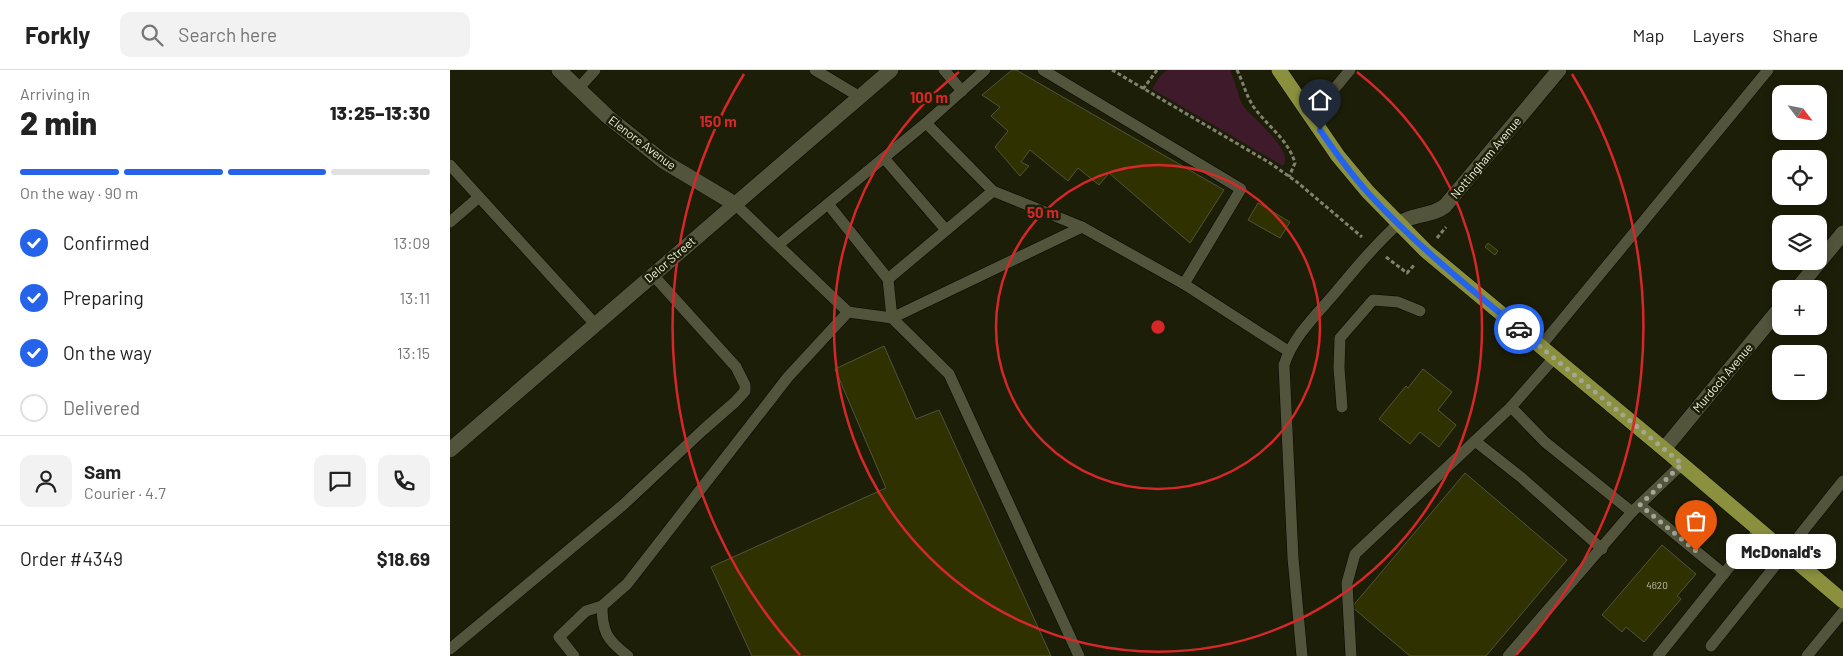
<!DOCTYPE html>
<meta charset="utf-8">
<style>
body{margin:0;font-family:Barlow,sans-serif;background:#f2f2f2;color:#222;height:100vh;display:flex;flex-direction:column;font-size:19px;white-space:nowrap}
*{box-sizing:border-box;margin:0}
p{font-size:16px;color:#767676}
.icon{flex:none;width:28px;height:28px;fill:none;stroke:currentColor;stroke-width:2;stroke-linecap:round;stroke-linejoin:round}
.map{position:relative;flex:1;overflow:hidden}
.sheet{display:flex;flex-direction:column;background:#fff;width:450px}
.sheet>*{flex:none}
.needle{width:32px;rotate:122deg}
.tools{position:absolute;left:1322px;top:15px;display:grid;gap:10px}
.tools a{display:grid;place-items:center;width:55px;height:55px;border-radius:10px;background:#fff;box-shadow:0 2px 8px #0003;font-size:25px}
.pin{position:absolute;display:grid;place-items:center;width:42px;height:42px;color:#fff;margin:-51px -21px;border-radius:50% 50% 50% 0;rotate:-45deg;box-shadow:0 0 5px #0007}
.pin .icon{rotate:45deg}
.courier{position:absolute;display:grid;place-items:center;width:50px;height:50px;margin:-25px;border:4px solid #2563eb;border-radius:50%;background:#fff;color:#222;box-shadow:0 1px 6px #0007}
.bubble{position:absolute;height:35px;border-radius:10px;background:#fff;box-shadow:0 2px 8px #0003;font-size:16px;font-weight:800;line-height:35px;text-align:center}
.summary em{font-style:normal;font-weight:800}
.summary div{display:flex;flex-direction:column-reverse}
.summary{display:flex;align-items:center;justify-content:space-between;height:85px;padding:0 20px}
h1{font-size:32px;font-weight:800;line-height:38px}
.bar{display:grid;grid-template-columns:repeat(4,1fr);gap:8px 5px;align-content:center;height:60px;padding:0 20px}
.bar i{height:6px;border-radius:4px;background:#e0e0e0}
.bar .selected{background:#2563eb}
.bar p{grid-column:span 4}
.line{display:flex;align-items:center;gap:12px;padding:0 20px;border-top:1px solid #e0e0e0}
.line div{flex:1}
.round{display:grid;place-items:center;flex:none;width:52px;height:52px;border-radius:10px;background:#f2f2f2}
ol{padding:0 20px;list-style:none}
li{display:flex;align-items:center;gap:15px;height:55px}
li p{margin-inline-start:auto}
li .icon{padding:5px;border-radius:50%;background:#2563eb;color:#fff;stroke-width:4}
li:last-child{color:#767676}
li i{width:28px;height:28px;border:2px solid #e0e0e0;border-radius:50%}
header{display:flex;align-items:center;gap:30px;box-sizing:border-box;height:70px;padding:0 25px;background:#fff;border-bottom:1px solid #e0e0e0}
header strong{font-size:24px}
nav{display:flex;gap:28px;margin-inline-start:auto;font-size:18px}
.search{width:350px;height:45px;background:#f2f2f2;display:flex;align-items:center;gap:12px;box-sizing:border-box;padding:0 18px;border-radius:10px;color:#767676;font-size:19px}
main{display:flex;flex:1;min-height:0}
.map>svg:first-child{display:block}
.green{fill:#3e1a2a}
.building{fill:#2f3101;stroke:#51543c}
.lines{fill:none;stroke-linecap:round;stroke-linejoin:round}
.lane-casing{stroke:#070800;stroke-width:12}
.street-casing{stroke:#070800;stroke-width:16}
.secondary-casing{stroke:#070800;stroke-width:16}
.primary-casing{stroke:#070800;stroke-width:16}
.path{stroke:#80826f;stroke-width:3;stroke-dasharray:4 2.5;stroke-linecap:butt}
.lane{stroke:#52543c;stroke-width:11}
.street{stroke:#52543c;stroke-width:15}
.secondary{stroke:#52543c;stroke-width:15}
.primary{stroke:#8a903d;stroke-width:15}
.done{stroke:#a5a796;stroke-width:5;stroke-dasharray:0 9}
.route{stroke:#2563eb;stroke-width:6}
.ring{fill:none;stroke:#d62828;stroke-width:2.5}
.labels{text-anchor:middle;stroke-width:5;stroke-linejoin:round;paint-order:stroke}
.number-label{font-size:10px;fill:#bfc1aa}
.street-label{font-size:12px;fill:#eff1e3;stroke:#1c1e07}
.centre{fill:#d62828;stroke:#1c1e07;stroke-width:2.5}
.ring-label{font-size:15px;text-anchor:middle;font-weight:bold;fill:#d62828;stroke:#1c1e07;stroke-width:5;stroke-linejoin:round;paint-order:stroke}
</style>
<header>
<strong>Forkly</strong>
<div class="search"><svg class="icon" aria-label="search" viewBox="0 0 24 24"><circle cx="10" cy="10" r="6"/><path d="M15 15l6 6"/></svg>Search here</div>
<nav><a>Map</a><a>Layers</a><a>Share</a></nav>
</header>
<main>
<section class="sheet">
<div class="summary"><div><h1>2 min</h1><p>Arriving in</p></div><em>13:25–13:30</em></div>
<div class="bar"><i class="selected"></i><i class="selected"></i><i class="selected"></i><i></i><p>On the way · 90 m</p></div>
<ol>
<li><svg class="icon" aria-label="check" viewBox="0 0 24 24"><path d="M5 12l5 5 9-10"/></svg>Confirmed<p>13:09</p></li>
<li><svg class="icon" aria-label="check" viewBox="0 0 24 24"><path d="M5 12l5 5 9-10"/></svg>Preparing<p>13:11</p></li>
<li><svg class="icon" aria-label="check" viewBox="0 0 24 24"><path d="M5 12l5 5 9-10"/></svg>On the way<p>13:15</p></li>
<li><i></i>Delivered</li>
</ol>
<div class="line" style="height:90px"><a class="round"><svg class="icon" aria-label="person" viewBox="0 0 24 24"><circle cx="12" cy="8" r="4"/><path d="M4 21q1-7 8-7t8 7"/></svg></a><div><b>Sam</b><p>Courier · 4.7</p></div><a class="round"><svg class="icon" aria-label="chat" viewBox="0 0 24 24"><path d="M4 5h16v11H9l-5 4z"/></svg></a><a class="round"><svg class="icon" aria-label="phone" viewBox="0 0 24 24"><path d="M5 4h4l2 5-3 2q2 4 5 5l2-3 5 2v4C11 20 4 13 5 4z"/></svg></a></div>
<div class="line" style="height:65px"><div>Order #4349</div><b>$18.69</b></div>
</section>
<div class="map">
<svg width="1393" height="586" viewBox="0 0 1393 586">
<rect width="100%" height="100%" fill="#1c1e07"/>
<path class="green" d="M717 0H780C785 10 789 30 794 37 804 49 845 81 833 96L702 19 710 6Z"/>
<g class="building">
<polygon points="562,0 566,0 774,120 740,173 659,103 649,115 628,98 618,111 580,80 571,92 579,96 570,106 545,77 558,61 541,46 550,37 532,25"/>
<polygon points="808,133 840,152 830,168 798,150"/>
<polygon points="1038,173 1048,181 1045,185 1035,177"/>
<polygon points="434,276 466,349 489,340 601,586 302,586 261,497 436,418 385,299"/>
<polygon points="973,299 1002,322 988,340 1006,355 989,377 970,362 960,374 929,349 956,316 958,318"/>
<polygon points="1015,403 1117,490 1036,586 960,586 902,537"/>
<polygon points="1212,475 1246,504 1227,526 1231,529 1194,572 1176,557 1172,562 1152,545"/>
</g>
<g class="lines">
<g class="lane-casing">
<g id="lane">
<polyline points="365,0 410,27"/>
<polyline points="494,0 512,21"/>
<polyline points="535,0 476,53 543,121 632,157"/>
<polyline points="593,0 791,119 734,214 838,281"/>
<polyline points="128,19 145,0"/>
<polyline points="861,47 900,0"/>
<polyline points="434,88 496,160"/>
<polyline points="0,95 145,254"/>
<polyline points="378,134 438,209 442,248 632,157 734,214"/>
<polyline points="0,152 29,127"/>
<polyline points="328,175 476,53"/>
<polyline points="438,209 543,121"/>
<polyline points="398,242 442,248 499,304 629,586"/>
<polyline points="1090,277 1318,0"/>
<polyline points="892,337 889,298 890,268 923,230 948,232 970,241"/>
<polyline points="1061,337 1104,288"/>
<polyline points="1025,371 1072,408 1152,479"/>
<polyline points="1190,435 1274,504"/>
<polyline points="1261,576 1393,411"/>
<polyline points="0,579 173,435 253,360 285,332 295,321 295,315 286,297 203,205"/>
<polyline points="124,586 109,567 136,541 152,536"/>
<path d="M178 586C157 570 152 562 152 536L177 514 338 307 398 242 285 134"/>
<path d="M852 586 843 488 834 295C843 267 866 245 885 223 905 199 925 175 948 154"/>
<polyline points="901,586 897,513 905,484 1061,337 1095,372 1182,442"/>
<polyline points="1058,586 1182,442 1232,394"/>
<polyline points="1208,586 1309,460"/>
<polyline points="1357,586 1393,542"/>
</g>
</g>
<g class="street-casing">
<g id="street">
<polyline points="109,0 157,46 213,91 285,134"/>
<polyline points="1347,219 1393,163"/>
<polyline points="1214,379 1331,237"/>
<polyline points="0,380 441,0"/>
</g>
</g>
<g class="secondary-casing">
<path id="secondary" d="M948 154C963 143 981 147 995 136L1109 0"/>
</g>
<g class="primary-casing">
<polyline id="primary" points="829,0 888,86 918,122 976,181 1214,379 1393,531"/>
</g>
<g class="path">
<polyline points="662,0 820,93 847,112 912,167"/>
<path d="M787 0C793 12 796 25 803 36 817 56 838 69 845 93L839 107"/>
<polyline points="693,19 707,0"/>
<polyline points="987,168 996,157"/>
<polyline points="936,187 957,203 965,194"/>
</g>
<use href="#lane" class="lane"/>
<use href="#street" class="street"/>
<use href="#secondary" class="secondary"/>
<use href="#primary" class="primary"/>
</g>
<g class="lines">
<polyline class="done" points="1069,259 1232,394 1190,435 1246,481"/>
<path class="route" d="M870 60C885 82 901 104 919 124 965 174 1017 216 1069 259"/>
</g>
<g class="ring">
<circle cx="708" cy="257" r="162"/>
<path d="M907 2A324 324 0 1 1 509 2"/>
<path d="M350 585A485 485 0 0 1 294 4M1122 4A485 485 0 0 1 1066 585"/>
</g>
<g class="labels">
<g class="number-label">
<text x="1207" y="519">4620</text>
</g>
<g class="street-label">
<text transform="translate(192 73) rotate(37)" y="4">Elenore Avenue</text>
<text transform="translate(1036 88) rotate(-50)" y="4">Nottingham Avenue</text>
<text transform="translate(220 190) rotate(-41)" y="4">Delor Street</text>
<text transform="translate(1273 308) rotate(-50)" y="4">Murdoch Avenue</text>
</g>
</g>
<circle cx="708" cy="257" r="8" class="centre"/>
<g class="ring-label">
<text x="479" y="33">100 m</text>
<text x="268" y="57">150 m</text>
<text x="593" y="148">50 m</text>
</g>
</svg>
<div class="tools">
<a><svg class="needle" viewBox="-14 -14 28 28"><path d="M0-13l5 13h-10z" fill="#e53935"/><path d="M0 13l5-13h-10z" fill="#767676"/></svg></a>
<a><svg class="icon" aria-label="locate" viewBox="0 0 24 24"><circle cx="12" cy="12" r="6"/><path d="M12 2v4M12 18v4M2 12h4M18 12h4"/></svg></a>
<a><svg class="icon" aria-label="layers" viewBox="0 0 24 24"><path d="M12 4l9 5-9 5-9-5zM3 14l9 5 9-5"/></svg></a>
<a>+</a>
<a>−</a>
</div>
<div class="pin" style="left:1246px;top:481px;background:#ea580c"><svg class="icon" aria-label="bag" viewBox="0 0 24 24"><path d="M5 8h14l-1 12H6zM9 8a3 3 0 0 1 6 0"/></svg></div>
<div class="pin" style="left:870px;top:60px;background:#1f2937"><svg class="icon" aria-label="home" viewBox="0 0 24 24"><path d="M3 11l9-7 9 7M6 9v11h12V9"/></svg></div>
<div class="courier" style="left:1069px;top:259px"><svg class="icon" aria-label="car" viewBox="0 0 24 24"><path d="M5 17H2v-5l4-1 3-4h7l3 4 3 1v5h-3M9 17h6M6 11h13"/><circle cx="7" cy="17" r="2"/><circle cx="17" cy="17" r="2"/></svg></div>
<div class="bubble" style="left:1276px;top:464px;width:110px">McDonald's</div>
</div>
</main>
